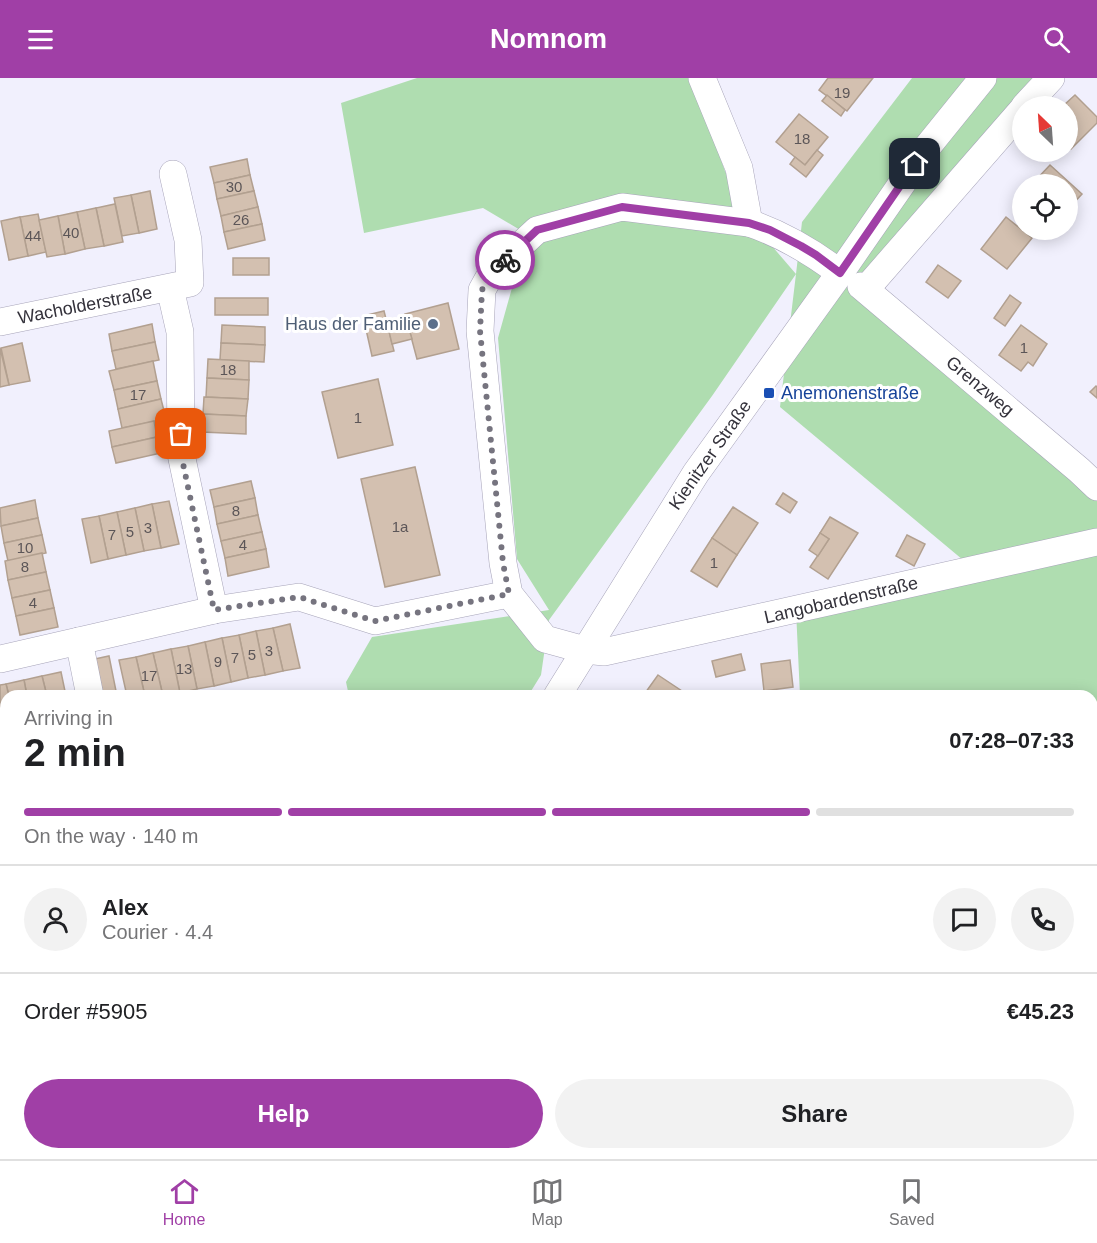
<!DOCTYPE html>
<meta charset="utf-8">
<style>
body{margin:0;font-family:Helvetica,sans-serif;background:#f2f2f2;color:#202124;height:100vh;display:flex;flex-direction:column;font-size:22px;white-space:nowrap}
*{box-sizing:border-box;margin:0}
p{font-size:20px;color:#757577}
.icon{flex:none;width:33px;height:33px;fill:none;stroke:currentColor;stroke-width:2;stroke-linecap:round;stroke-linejoin:round}
.map{position:relative;flex:1;overflow:hidden}
.drawer{position:absolute;left:0px;top:612px;width:1098px;height:470px;display:flex;flex-direction:column;background:#fff;border-radius:18px 18px 0 0;box-shadow:0 3px 15px #0003}
.drawer>*{flex:none}
.needle{width:39px;rotate:335deg}
.fabs{position:absolute;left:1012px;top:18px;display:grid;gap:12px}
.fabs a{display:grid;place-items:center;width:66px;height:66px;border-radius:50%;background:#fff;box-shadow:0 3px 15px #0003;font-size:30px}
.pin{position:absolute;display:grid;place-items:center;width:51px;height:51px;color:#fff;margin:-26px;border-radius:12px;box-shadow:0 3px 9px #0006}
.courier{position:absolute;display:grid;place-items:center;width:60px;height:60px;margin:-30px;border:4px solid #a03fa6;border-radius:50%;background:#fff;color:#222;box-shadow:0 2px 8px #0007}
.head em{font-style:normal;font-weight:700}
.head div{display:flex;flex-direction:column-reverse}
.head{display:flex;align-items:center;justify-content:space-between;height:102px;padding:0 24px}
h1{font-size:39px;font-weight:700;line-height:45px}
.bar{display:grid;grid-template-columns:repeat(4,1fr);gap:9px 6px;align-content:center;height:72px;padding:0 24px}
.bar i{height:8px;border-radius:4px;background:#e0e0e0}
.bar .selected{background:#a03fa6}
.bar p{grid-column:span 4}
.line{display:flex;align-items:center;gap:15px;padding:0 24px;border-top:2px solid #e0e0e0}
.line div{flex:1}
.round{display:grid;place-items:center;flex:none;width:63px;height:63px;border-radius:32px;background:#f2f2f2}
.primary-button{display:flex;gap:12px;margin-top:auto;padding:12px 24px}
.primary-button a{flex:1;height:69px;border-radius:36px;background:#a03fa6;color:#fff;font-size:24px;font-weight:700;line-height:69px;text-align:center}
.primary-button a+a{background:#f2f2f2;color:#202124}
header{display:flex;justify-content:space-between;align-items:center;height:78px;padding:0 24px;background:#a03fa6;color:#fff;font-size:27px;font-weight:700}
.tab-bar{display:flex;justify-content:space-around;align-items:center;height:84px;border-top:2px solid #e0e0e0;background:#fff;font-size:16px;color:#757577}
.tab-bar a{display:grid;justify-items:center;gap:3px}
.tab-bar .selected{color:#a03fa6}
.map>svg:first-child{display:block}
.green{fill:#afddb0}
.building{fill:#d3c0b0;stroke:#b2a090;stroke-width:1.5}
.lines{fill:none;stroke-linecap:round;stroke-linejoin:round}
.minor-casing{stroke:#a7a4b9;stroke-width:28}
.minor{stroke:#fff;stroke-width:27}
.done{stroke:#76747f;stroke-width:6;stroke-dasharray:0 10.8}
.route{stroke:#a03fa6;stroke-width:8}
.service-dot{fill:#5c6f8a;stroke:#fff;stroke-width:2}
.transit-dot{fill:#1a4fb4;stroke:#fff;stroke-width:2}
.labels{text-anchor:middle;stroke-width:6;stroke-linejoin:round;paint-order:stroke}
.number-label{font-size:15px;fill:#5c5658}
.street-label{font-size:18px;fill:#34323b;stroke:#fff}
.service-label{font-size:18px;fill:#4e5e75;stroke:#fff;text-anchor:end}
.transit-label{font-size:18px;fill:#164399;stroke:#fff;text-anchor:start}
</style>
<header><svg class="icon" aria-label="menu" viewBox="0 0 24 24"><path d="M4 6h16M4 12h16M4 18h16"/></svg>Nomnom<svg class="icon" aria-label="search" viewBox="0 0 24 24"><circle cx="10" cy="10" r="6"/><path d="M15 15l6 6"/></svg></header>
<div class="map">
<svg width="1097" height="1081" viewBox="0 0 1097 1081">
<rect width="100%" height="100%" fill="#f1f0fd"/>
<polygon class="green" points="417,0 692,0 725,93 747,139 796,196 802,144 912,0 1051,0 866,211 1097,409 1097,716 1092,717 1092,618 800,618 796,532 975,492 780,329 796,196 712,318 549,542 541,597 528,618 349,618 346,604 372,559 549,532 517,481 498,260 527,156 483,130 364,155 341,25"/>
<g class="building">
<polygon points="828,0 873,0 847,33 819,12"/>
<polygon points="827,17 845,32 841,38 822,23"/>
<polygon points="1075,17 1097,39 1097,45 1071,71 1068,68 1068,28 1063,28"/>
<polygon points="799,36 828,59 805,87 776,64"/>
<polygon points="817,72 823,77 806,99 790,86 795,79 805,87"/>
<polygon points="247,81 250,97 214,105 210,89"/>
<polygon points="1050,87 1082,116 1068,131 1068,106 1032,106"/>
<polygon points="250,97 254,113 217,121 214,105"/>
<polygon points="150,113 157,151 139,155 131,117"/>
<polygon points="254,113 258,129 221,138 217,121"/>
<polygon points="131,117 139,155 122,158 114,120"/>
<polygon points="115,126 123,164 104,168 96,130"/>
<polygon points="258,129 262,146 224,154 221,138"/>
<polygon points="96,130 104,168 85,171 77,134"/>
<polygon points="77,134 85,171 65,176 58,138"/>
<polygon points="38,136 46,174 28,178 20,139"/>
<polygon points="58,138 65,176 47,179 39,142"/>
<polygon points="20,139 28,178 9,182 1,143"/>
<polygon points="1006,139 1032,160 1007,191 981,171"/>
<polygon points="262,146 265,162 228,171 224,154"/>
<rect x="233" y="180" width="36" height="17"/>
<polygon points="938,187 961,203 948,220 926,204"/>
<polygon points="1010,217 1021,225 1005,248 994,240"/>
<rect x="215" y="220" width="53" height="17"/>
<polygon points="448,225 459,271 417,281 405,236"/>
<polygon points="384,233 394,273 372,278 363,238"/>
<polygon points="407,244 412,261 392,266 388,249"/>
<polygon points="152,246 155,264 112,273 109,256"/>
<polygon points="222,247 265,249 265,267 221,265"/>
<polygon points="1021,247 1047,266 1033,288 1028,284 1021,293 999,277"/>
<polygon points="155,264 159,282 116,291 112,273"/>
<polygon points="22,265 30,303 9,307 1,270"/>
<polygon points="221,265 265,267 264,284 220,282"/>
<polygon points="0,270 9,307 0,309"/>
<polygon points="208,281 249,283 249,302 207,300"/>
<polygon points="153,283 157,303 114,312 109,293"/>
<polygon points="207,300 249,302 248,321 206,319"/>
<polygon points="378,301 393,367 338,380 322,314"/>
<polygon points="157,303 161,321 118,331 114,312"/>
<polygon points="1096,308 1097,309 1097,320 1090,314"/>
<polygon points="204,319 248,321 246,338 203,336"/>
<polygon points="161,321 166,341 122,350 118,331"/>
<polygon points="203,336 246,338 246,356 202,354"/>
<polygon points="154,343 157,359 112,369 109,353"/>
<polygon points="157,359 161,375 116,385 112,369"/>
<polygon points="415,389 440,497 385,509 361,401"/>
<polygon points="251,403 255,420 214,429 210,412"/>
<polygon points="783,415 797,424 790,435 776,426"/>
<polygon points="255,420 258,437 217,446 214,429"/>
<polygon points="35,422 38,440 1,448 0,430"/>
<polygon points="169,423 179,466 161,470 152,426"/>
<polygon points="152,426 161,470 144,473 135,430"/>
<polygon points="733,429 758,445 737,477 712,460"/>
<polygon points="135,430 144,473 126,477 117,434"/>
<polygon points="117,434 126,477 108,481 99,438"/>
<polygon points="258,437 262,454 221,463 217,446"/>
<polygon points="99,438 108,481 91,485 82,441"/>
<polygon points="830,439 858,455 828,501 810,489 829,461 820,455"/>
<polygon points="38,440 42,457 4,465 1,448"/>
<polygon points="262,454 266,471 225,480 221,463"/>
<polygon points="820,455 829,461 818,478 809,472"/>
<polygon points="42,457 46,475 8,483 4,465"/>
<polygon points="907,457 925,466 914,488 896,478"/>
<polygon points="712,460 737,477 717,509 691,493"/>
<polygon points="266,471 269,489 228,498 225,480"/>
<polygon points="42,475 46,494 8,502 5,483"/>
<polygon points="46,494 50,512 12,520 8,502"/>
<polygon points="50,512 54,530 16,538 12,520"/>
<polygon points="54,530 58,549 20,557 16,538"/>
<polygon points="290,546 300,590 283,593 273,550"/>
<polygon points="273,550 283,593 265,597 256,553"/>
<polygon points="256,553 265,597 248,600 239,557"/>
<polygon points="239,557 248,600 231,604 222,560"/>
<polygon points="222,560 231,604 214,608 205,564"/>
<polygon points="205,564 214,608 197,611 188,568"/>
<polygon points="188,568 197,611 180,615 171,571"/>
<polygon points="171,571 180,615 163,618 153,575"/>
<polygon points="153,575 163,618 145,618 136,579"/>
<polygon points="741,576 745,592 716,599 712,583"/>
<polygon points="109,578 117,618 97,618 90,582"/>
<polygon points="136,579 145,618 127,618 119,582"/>
<polygon points="790,582 793,609 764,613 761,586"/>
<polygon points="61,594 66,618 47,618 42,598"/>
<polygon points="658,597 688,617 643,618"/>
<polygon points="42,598 47,618 27,618 24,602"/>
<polygon points="24,602 27,618 9,618 6,606"/>
<polygon points="6,606 9,618 6,618 6,647 0,648 0,607"/>
<polygon points="6,749 6,794 0,795 0,750"/>
<polygon points="1095,772 1097,781 1092,782 1092,773"/>
<polygon points="1097,1019 1097,1041 1094,1042 1092,1020"/>
<polygon points="21,1076 22,1081 5,1081 5,1079"/>
<polygon points="578,1076 591,1076 588,1081"/>
<polygon points="674,1076 709,1076 706,1081 671,1081"/>
</g>
<g class="lines">
<g class="minor-casing">
<g id="minor">
<path d="M702 0 739 90 749 145C782 156 812 174 840 195"/>
<polyline points="1025,28 1051,0"/>
<polyline points="749,145 622,129 537,152 492,194 482,212 480,253 503,485 509,516 545,561 585,572 604,574 1097,464"/>
<polyline points="861,208 1079,392 1097,409"/>
<polyline points="170,210 180,254 181,376 214,532"/>
<polyline points="866,211 1023,31"/>
<polyline points="0,244 190,205 188,162 173,96"/>
<polyline points="79,563 90,618"/>
<polyline points="0,581 214,532 299,519 375,543 509,516"/>
<polyline points="557,618 696,395 840,195 928,68 983,0"/>
<polyline points="1092,1068 1097,1067"/>
<polyline points="774,1076 786,1081"/>
<polyline points="276,1081 279,1076"/>
<polyline points="1024,1081 1053,1076"/>
</g>
</g>
<use href="#minor" class="minor"/>
</g>
<g class="lines">
<polyline class="done" points="181,356 181,376 214,532 299,519 375,543 509,516 503,485 480,253 482,212 492,194 505,182"/>
<polyline class="route" points="505,182 537,152 622,129 749,145 770,152 801,168 816,177 840,195 915,86"/>
</g>
<circle class="service-dot" cx="433" cy="246" r="6"/>
<rect class="transit-dot" x="763" y="309" width="12" height="12" rx="3"/>
<g class="labels">
<g class="number-label">
<text x="842" y="20">19</text>
<text x="802" y="66">18</text>
<text x="234" y="114">30</text>
<text x="241" y="147">26</text>
<text x="71" y="160">40</text>
<text x="33" y="163">44</text>
<text x="1024" y="275">1</text>
<text x="228" y="297">18</text>
<text x="138" y="322">17</text>
<text x="358" y="345">1</text>
<text x="236" y="438">8</text>
<text x="400" y="454">1a</text>
<text x="148" y="455">3</text>
<text x="130" y="459">5</text>
<text x="112" y="462">7</text>
<text x="243" y="472">4</text>
<text x="25" y="475">10</text>
<text x="714" y="490">1</text>
<text x="25" y="494">8</text>
<text x="33" y="530">4</text>
<text x="269" y="578">3</text>
<text x="252" y="582">5</text>
<text x="235" y="585">7</text>
<text x="218" y="589">9</text>
<text x="184" y="596">13</text>
<text x="149" y="603">17</text>
</g>
<g class="street-label">
<text transform="translate(85 227) rotate(-11)" y="6">Wacholderstraße</text>
<text transform="translate(980 308) rotate(40)" y="6">Grenzweg</text>
<text transform="translate(710 377) rotate(-55)" y="6">Kienitzer Straße</text>
<text transform="translate(841 522) rotate(-13)" y="6">Langobardenstraße</text>
</g>
<g class="service-label">
<text x="421" y="252">Haus der Familie</text>
</g>
<g class="transit-label">
<text x="781" y="321">Anemonenstraße</text>
</g>
</g>
</svg>
<div class="fabs">
<a><svg class="needle" viewBox="-14 -14 28 28"><path d="M0-13l5 13h-10z" fill="#e53935"/><path d="M0 13l5-13h-10z" fill="#757577"/></svg></a>
<a><svg class="icon" aria-label="locate" viewBox="0 0 24 24"><circle cx="12" cy="12" r="6"/><path d="M12 2v4M12 18v4M2 12h4M18 12h4"/></svg></a>
</div>
<div class="pin" style="left:181px;top:356px;background:#ea580c"><svg class="icon" aria-label="bag" viewBox="0 0 24 24"><path d="M5 8h14l-1 12H6zM9 8a3 3 0 0 1 6 0"/></svg></div>
<div class="pin" style="left:915px;top:86px;background:#1f2937"><svg class="icon" aria-label="home" viewBox="0 0 24 24"><path d="M3 11l9-7 9 7M6 9v11h12V9"/></svg></div>
<div class="courier" style="left:505px;top:182px"><svg class="icon" aria-label="bike" viewBox="0 0 24 24"><circle cx="6" cy="16" r="4"/><circle cx="18" cy="16" r="4"/><path d="M6 16l4-8h5l3 8M10 8l3 8H6M13 5h3"/></svg></div>
<section class="drawer">
<div class="head"><div><h1>2 min</h1><p>Arriving in</p></div><em>07:28–07:33</em></div>
<div class="bar"><i class="selected"></i><i class="selected"></i><i class="selected"></i><i></i><p>On the way · 140 m</p></div>
<div class="line" style="height:108px"><a class="round"><svg class="icon" aria-label="person" viewBox="0 0 24 24"><circle cx="12" cy="8" r="4"/><path d="M4 21q1-7 8-7t8 7"/></svg></a><div><b>Alex</b><p>Courier · 4.4</p></div><a class="round"><svg class="icon" aria-label="chat" viewBox="0 0 24 24"><path d="M4 5h16v11H9l-5 4z"/></svg></a><a class="round"><svg class="icon" aria-label="phone" viewBox="0 0 24 24"><path d="M5 4h4l2 5-3 2q2 4 5 5l2-3 5 2v4C11 20 4 13 5 4z"/></svg></a></div>
<div class="line" style="height:78px"><div>Order #5905</div><b>€45.23</b></div>
<div class="primary-button"><a>Help</a><a>Share</a></div>
</section>
</div>
<nav class="tab-bar">
<a class="selected"><svg class="icon" aria-label="home" viewBox="0 0 24 24"><path d="M3 11l9-7 9 7M6 9v11h12V9"/></svg>Home</a>
<a><svg class="icon" aria-label="map" viewBox="0 0 24 24"><path d="M3 6l6-2 6 2 6-2v14l-6 2-6-2-6 2zM9 4v14M15 6v14"/></svg>Map</a>
<a><svg class="icon" aria-label="saved" viewBox="0 0 24 24"><path d="M7 4h10v16l-5-4-5 4z"/></svg>Saved</a>
</nav>
